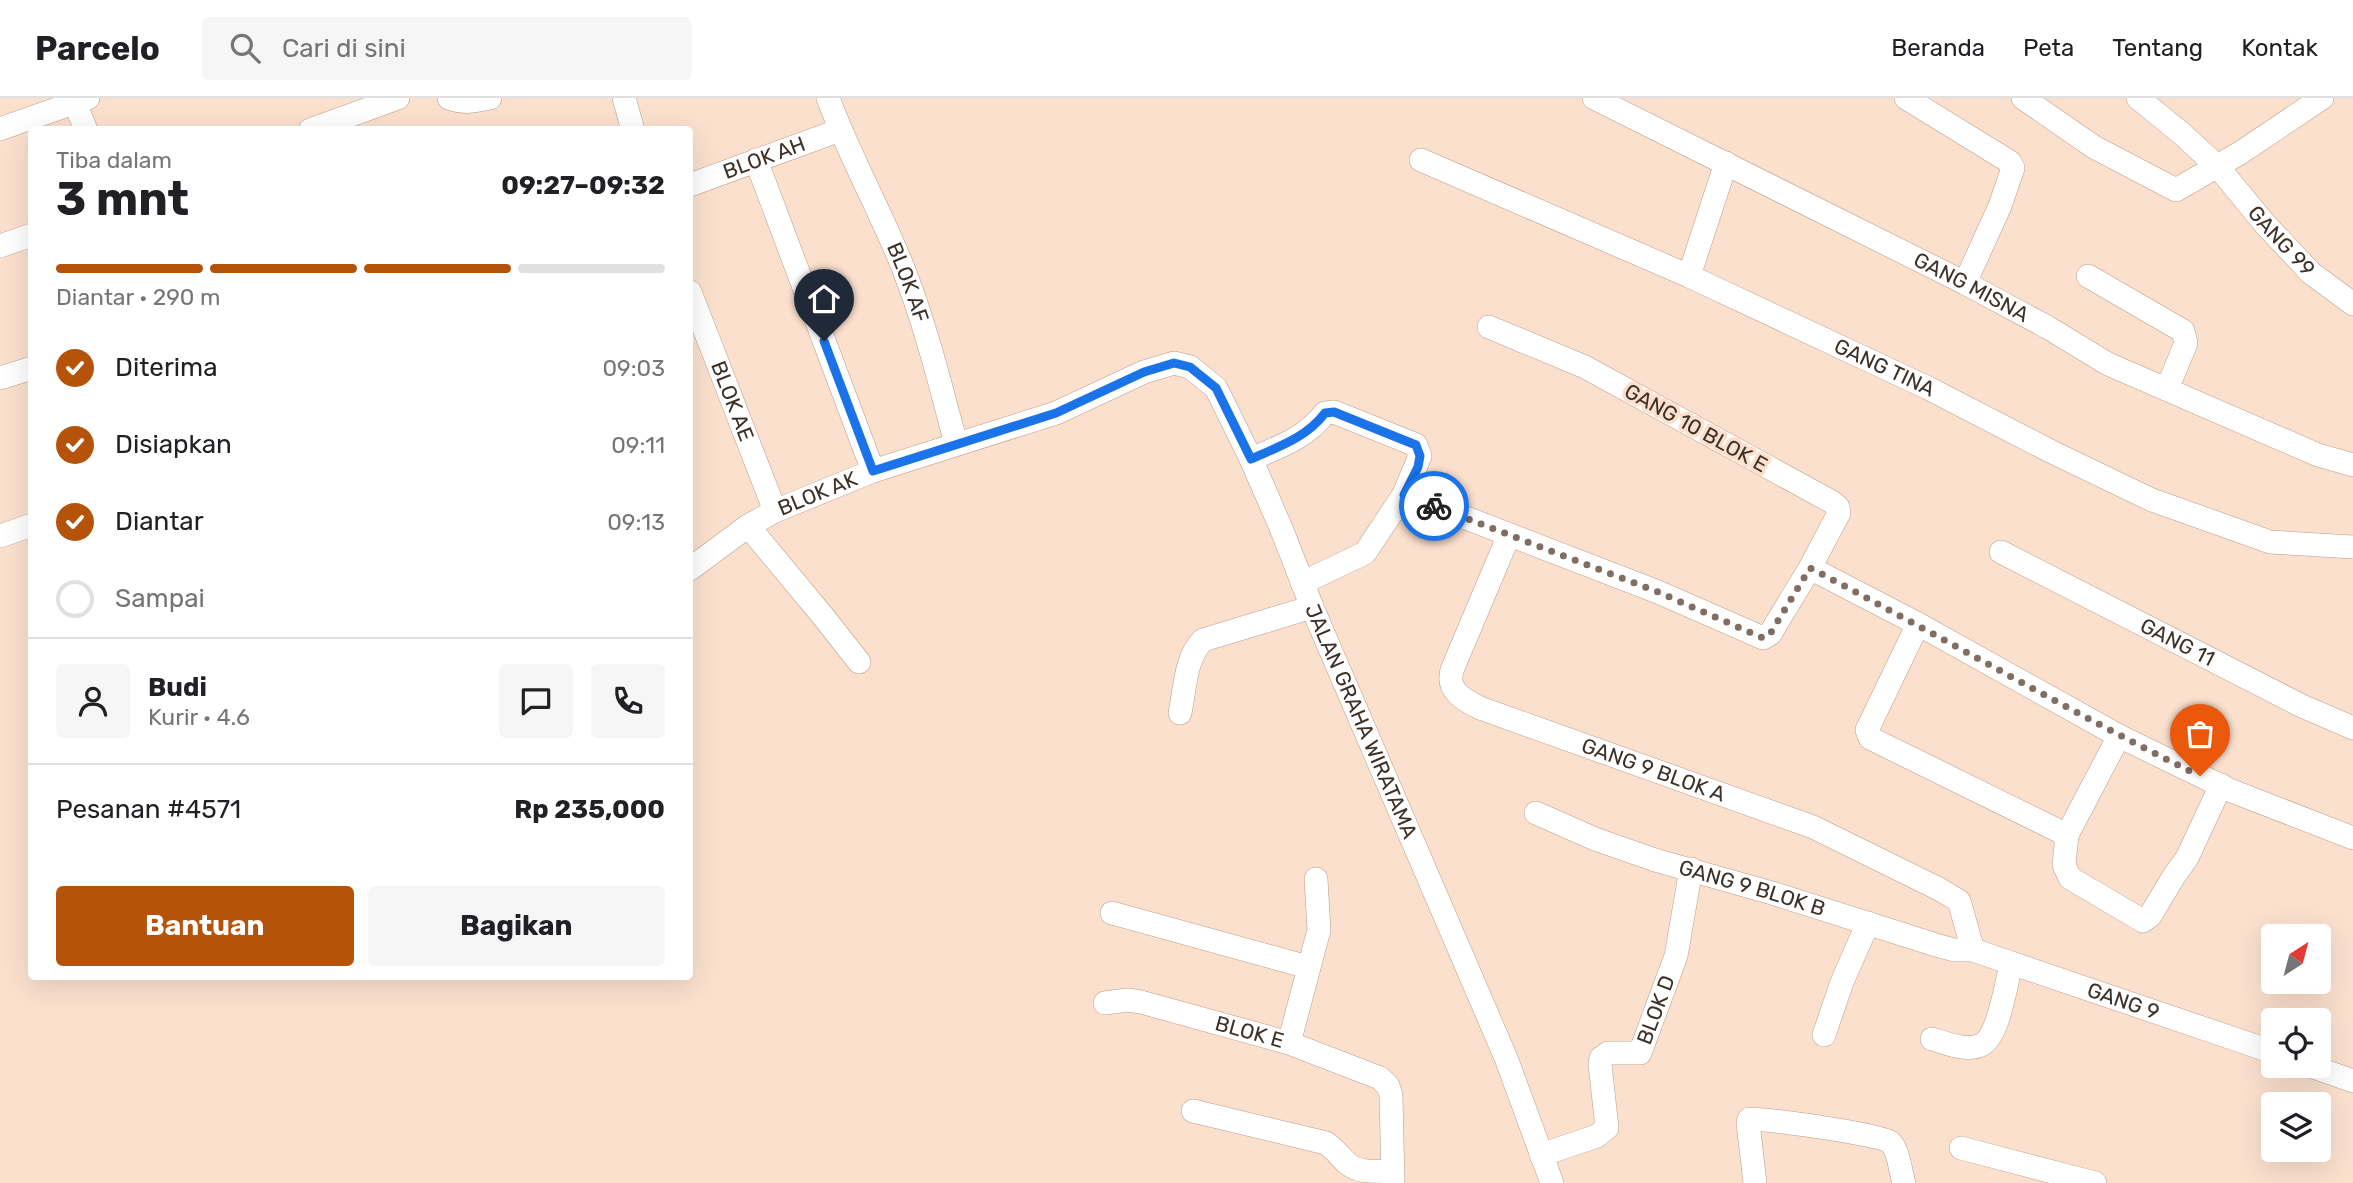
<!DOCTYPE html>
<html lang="id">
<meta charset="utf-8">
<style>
body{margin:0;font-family:Rubik,sans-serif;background:#f6f6f6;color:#202124;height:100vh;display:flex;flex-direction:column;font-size:26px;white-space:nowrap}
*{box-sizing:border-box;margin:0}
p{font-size:23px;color:#757577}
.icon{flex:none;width:38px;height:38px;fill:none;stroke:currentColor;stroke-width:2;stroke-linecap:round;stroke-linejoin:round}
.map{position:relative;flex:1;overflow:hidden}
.sheet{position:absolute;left:28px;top:28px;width:665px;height:854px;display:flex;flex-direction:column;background:#fff;border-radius:7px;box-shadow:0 7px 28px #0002}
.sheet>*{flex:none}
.needle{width:46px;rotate:36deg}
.fabs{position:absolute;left:2261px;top:826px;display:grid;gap:14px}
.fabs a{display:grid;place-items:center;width:70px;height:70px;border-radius:7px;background:#fff;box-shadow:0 7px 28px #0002;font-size:35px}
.pin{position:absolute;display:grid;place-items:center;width:60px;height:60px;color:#fff;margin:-72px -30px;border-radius:50% 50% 50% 0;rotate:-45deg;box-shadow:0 0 7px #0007}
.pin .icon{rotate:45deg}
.courier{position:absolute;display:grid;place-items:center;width:70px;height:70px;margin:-35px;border:5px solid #1a73e8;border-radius:50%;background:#fff;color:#222;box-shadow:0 2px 9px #0007}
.summary em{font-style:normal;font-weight:700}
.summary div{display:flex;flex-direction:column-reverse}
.summary{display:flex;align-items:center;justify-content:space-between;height:119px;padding:0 28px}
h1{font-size:46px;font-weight:700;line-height:52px}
.bar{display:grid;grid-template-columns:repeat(4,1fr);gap:10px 7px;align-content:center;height:84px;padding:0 28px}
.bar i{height:9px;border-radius:5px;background:#e0e0e0}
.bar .current{background:#b45309}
.bar p{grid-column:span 4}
.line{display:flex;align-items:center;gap:18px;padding:0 28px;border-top:2px solid #e0e0e0}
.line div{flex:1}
.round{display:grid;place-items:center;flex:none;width:74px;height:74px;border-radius:7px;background:#f6f6f6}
ol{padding:0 28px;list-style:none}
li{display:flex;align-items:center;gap:21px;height:77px}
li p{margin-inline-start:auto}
li .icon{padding:7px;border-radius:50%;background:#b45309;color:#fff;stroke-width:4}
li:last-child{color:#757577}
li i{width:38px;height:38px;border:4px solid #e0e0e0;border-radius:50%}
.action{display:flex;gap:14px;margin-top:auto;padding:14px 28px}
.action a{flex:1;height:80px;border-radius:7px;background:#b45309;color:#fff;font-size:28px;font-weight:700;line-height:80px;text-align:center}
.action a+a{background:#f6f6f6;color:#202124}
header{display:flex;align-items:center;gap:42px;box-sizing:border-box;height:98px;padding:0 35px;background:#fff;border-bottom:2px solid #e0e0e0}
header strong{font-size:33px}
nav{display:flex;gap:38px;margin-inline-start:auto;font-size:24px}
.search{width:490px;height:63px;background:#f6f6f6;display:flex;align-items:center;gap:18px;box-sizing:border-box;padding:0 24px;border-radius:7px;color:#757577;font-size:26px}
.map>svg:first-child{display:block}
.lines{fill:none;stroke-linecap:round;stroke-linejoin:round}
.minor-casing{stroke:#bb9c86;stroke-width:24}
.minor{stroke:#fff;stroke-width:23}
.done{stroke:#806e62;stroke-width:7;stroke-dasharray:0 12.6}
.route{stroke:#1a73e8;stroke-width:9}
.labels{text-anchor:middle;stroke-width:7;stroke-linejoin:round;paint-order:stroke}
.street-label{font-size:21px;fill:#3e3128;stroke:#fbe0ce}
</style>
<header>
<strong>Parcelo</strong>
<div class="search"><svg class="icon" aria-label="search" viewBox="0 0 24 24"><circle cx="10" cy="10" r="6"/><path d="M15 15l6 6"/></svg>Cari di sini</div>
<nav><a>Beranda</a><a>Peta</a><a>Tentang</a><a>Kontak</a></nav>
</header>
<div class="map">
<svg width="2353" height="1085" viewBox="0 0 2353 1085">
<rect width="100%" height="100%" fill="#fbe0ce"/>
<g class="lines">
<g class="minor-casing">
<g id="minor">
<polyline points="73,0 86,32"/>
<path d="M449 0C463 6 475 3 490 0"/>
<polyline points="624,0 633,32"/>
<path id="s1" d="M828 0C849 57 879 110 902 167 925 225 940 285 956 346"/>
<path id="s2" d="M1594 0 1965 185 2047 229 2108 266 2318 357 2353 367"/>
<polyline points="1906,0 2010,64 2013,70 2000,108 1965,185"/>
<polyline points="2023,0 2094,49 2176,92 2240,55 2322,0"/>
<path id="s3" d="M2138 0 2181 35 2218 69 2264 125 2311 175 2353 206"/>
<polyline points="0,31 88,0"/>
<polyline points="310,32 398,0"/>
<polyline points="756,62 873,373"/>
<path id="s4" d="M1421 62 1689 178 1928 290 2052 354 2152 402 2270 444 2353 449"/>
<path id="s5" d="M690 87 840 32"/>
<polyline points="0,148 32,137"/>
<polyline points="1689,178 1726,65"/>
<polyline points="2088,178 2183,233 2186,245 2167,291"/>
<path id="s6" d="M690 194 775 413"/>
<polyline points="0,280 32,270"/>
<path d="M1251 361C1279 349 1306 340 1325 315L1334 314 1416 347 1420 358 1404 396 1365 455 1302 485"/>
<polyline points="1404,396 1658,494 1763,540 1770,536 1810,470 1839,415 1838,409 1832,404 1585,269 1489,229"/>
<polyline points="748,428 822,517 859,564"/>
<path id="s7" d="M1509 437 1452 572C1446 593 1464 602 1480 610L1813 729 1939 791 1959 803 1973 852"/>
<polyline points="0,438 32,427"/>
<path id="s8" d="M2001 454 2302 608 2353 630"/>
<polyline points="1810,470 1918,526 2119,638 2232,693 2353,740"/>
<path id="s9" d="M690 471 748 428 775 413 873 373 1056 315 1144 274 1174 265 1190 269 1216 290 1251 361 1281 430 1312 509 1506 960 1552 1085"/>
<polyline points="1918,526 1867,632 1870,640 2067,737 2119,638"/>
<path d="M1180 615C1185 591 1185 560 1203 542L1312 509"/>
<path id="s10" d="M1536 715 1595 741 1655 762 1772 795 1936 847 1954 852H1973L2273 954"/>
<polyline points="2067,737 2064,767 2070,780 2143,823 2150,818 2174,778 2187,760 2221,687"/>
<polyline points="1112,815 1308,869"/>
<path id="s11" d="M1105 905 1127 902 1141 904 1289 945 1380 980 1388 988 1391 997 1393 1085"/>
<polyline points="1824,937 1842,884 1868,825"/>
<path d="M1932 941C1946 945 1967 954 1981 947 1999 939 2006 885 2011 867"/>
<polyline points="1289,945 1319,832 1316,781"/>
<polyline points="2310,968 2353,983"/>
<path d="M1193 1013 1326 1045C1335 1051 1339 1058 1347 1065 1359 1076 1377 1073 1392 1073"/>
<polyline points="1961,1050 2095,1085"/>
<path id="s12" d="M1541 1057 1597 1038 1607 1030 1600 966 1601 960 1608 955H1640L1676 858 1691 771"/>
<path d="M1755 1085 1748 1025 1749 1021C1767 1021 1880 1036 1890 1044 1899 1052 1900 1073 1904 1085"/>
</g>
</g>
<use href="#minor" class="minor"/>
</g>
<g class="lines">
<path class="done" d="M1434 408 1658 494 1763 540 1770 536 1810 470C1941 538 2068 613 2200 678"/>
<path class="route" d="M824 243 873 373 1056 315 1144 274 1174 265 1190 269 1216 290 1251 361C1278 349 1306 340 1325 315L1334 314 1416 347 1420 358 1418 369 1404 397 1434 408"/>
</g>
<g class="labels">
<g class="street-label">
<text dy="7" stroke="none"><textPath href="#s5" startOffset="79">BLOK AH</textPath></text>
<text dy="7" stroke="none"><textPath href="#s3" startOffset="203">GANG 99</textPath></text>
<text dy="7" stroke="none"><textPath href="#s1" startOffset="201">BLOK AF</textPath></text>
<text dy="7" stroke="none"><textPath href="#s2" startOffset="422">GANG MISNA</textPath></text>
<text dy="7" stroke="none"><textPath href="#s4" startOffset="508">GANG TINA</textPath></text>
<text dy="7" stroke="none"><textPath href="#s6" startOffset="117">BLOK AE</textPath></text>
<text transform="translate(1696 330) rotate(29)" y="7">GANG 10 BLOK E</text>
<text dy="7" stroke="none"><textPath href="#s9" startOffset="149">BLOK AK</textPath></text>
<text dy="7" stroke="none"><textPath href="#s8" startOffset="198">GANG 11</textPath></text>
<text dy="7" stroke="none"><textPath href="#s9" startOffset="943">JALAN GRAHA WIRATAMA</textPath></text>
<text dy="7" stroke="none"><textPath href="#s7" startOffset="383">GANG 9 BLOK A</textPath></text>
<text dy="7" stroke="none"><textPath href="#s10" startOffset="229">GANG 9 BLOK B</textPath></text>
<text dy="7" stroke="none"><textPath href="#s10" startOffset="618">GANG 9</textPath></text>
<text dy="7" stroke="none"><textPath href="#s12" startOffset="229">BLOK D</textPath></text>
<text dy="7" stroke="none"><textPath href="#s11" startOffset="149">BLOK E</textPath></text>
</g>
</g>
</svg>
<div class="fabs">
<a><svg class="needle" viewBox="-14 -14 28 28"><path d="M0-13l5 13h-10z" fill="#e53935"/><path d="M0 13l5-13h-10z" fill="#757577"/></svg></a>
<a><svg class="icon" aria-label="locate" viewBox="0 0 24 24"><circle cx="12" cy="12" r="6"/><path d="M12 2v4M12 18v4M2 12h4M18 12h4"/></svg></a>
<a><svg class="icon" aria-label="layers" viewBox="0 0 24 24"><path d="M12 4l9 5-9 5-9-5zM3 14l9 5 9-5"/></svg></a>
</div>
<div class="pin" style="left:2200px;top:678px;background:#ea580c"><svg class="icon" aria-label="bag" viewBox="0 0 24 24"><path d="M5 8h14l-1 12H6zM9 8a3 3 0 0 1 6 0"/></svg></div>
<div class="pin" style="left:824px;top:243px;background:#1f2937"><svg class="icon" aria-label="home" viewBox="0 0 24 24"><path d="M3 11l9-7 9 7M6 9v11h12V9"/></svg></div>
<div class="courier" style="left:1434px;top:408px"><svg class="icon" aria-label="bike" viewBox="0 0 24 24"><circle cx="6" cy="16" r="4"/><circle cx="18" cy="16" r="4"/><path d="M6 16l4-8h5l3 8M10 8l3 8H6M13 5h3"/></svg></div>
<section class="sheet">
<div class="summary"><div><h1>3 mnt</h1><p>Tiba dalam</p></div><em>09:27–09:32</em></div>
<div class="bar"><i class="current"></i><i class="current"></i><i class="current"></i><i></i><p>Diantar · 290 m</p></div>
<ol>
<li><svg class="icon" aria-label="check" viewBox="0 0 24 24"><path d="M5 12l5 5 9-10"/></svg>Diterima<p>09:03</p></li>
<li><svg class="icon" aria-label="check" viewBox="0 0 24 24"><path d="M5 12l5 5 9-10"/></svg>Disiapkan<p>09:11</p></li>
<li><svg class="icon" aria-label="check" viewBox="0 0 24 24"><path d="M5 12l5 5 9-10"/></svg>Diantar<p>09:13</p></li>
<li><i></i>Sampai</li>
</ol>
<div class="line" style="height:126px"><a class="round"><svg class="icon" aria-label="person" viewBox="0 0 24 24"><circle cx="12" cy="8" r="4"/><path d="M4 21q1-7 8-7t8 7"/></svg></a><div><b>Budi</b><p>Kurir · 4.6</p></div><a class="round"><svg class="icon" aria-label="chat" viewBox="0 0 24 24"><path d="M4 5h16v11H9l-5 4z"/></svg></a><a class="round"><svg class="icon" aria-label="phone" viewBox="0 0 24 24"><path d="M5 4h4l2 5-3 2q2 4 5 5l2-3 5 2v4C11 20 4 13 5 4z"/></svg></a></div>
<div class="line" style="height:91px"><div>Pesanan #4571</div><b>Rp 235,000</b></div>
<div class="action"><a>Bantuan</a><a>Bagikan</a></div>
</section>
</div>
